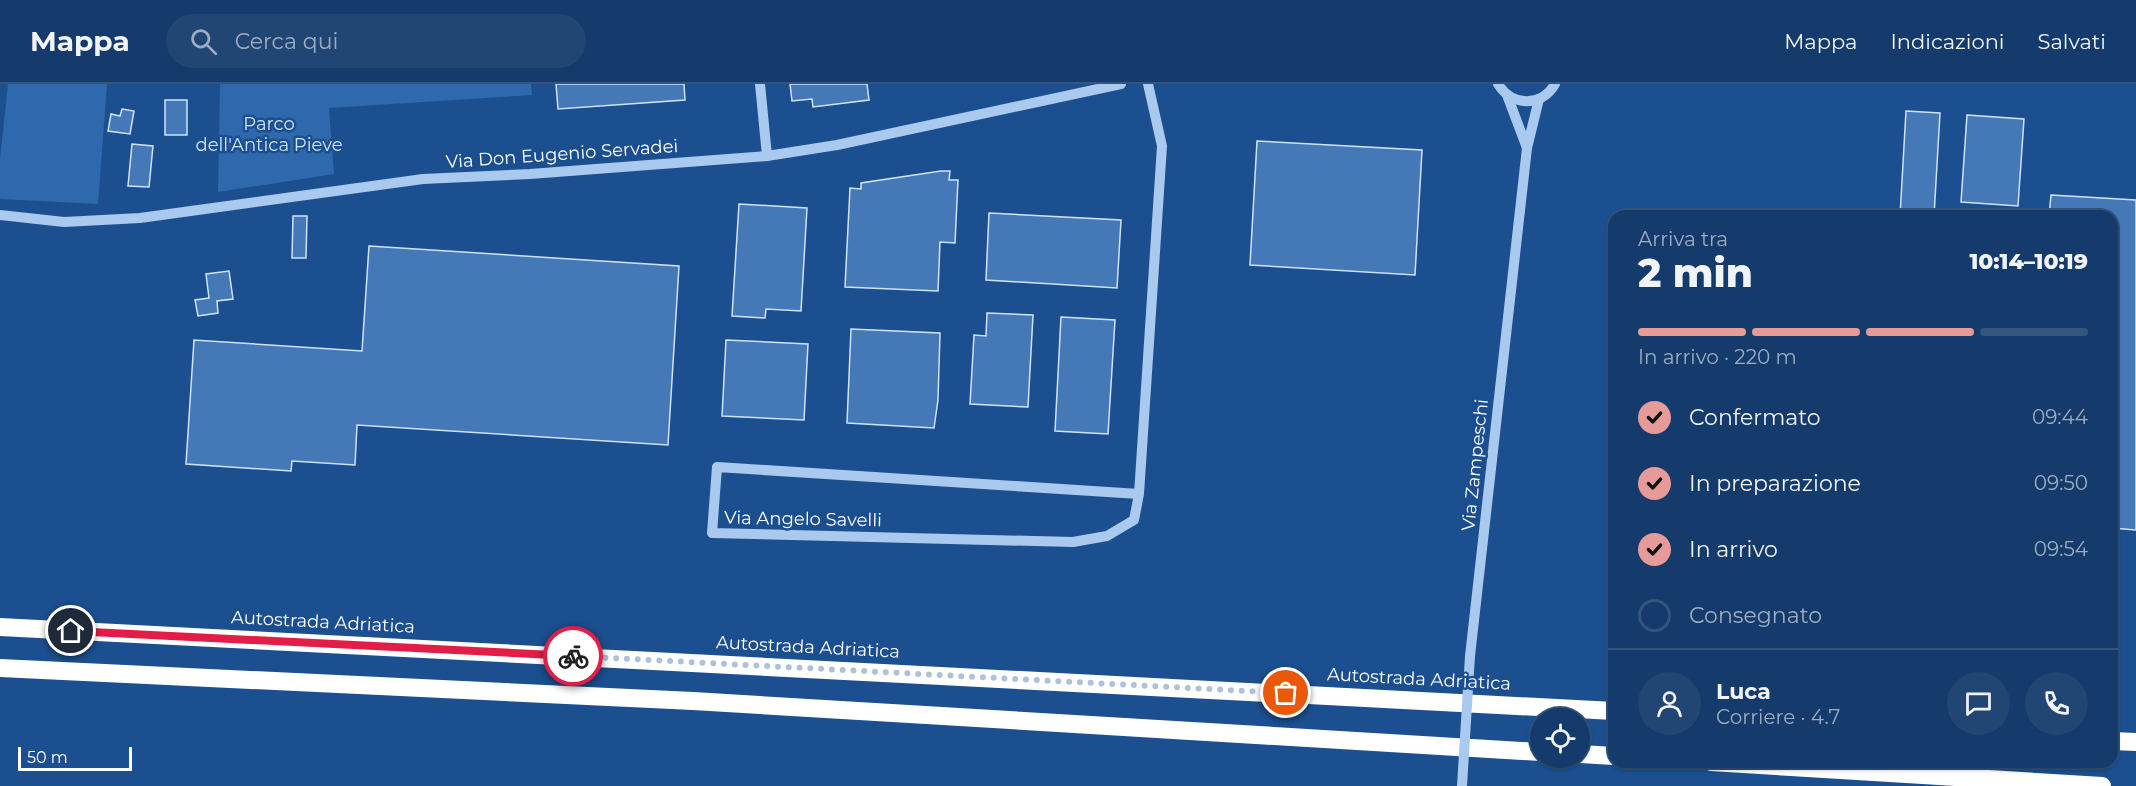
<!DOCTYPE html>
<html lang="it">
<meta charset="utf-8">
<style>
body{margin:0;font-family:Montserrat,sans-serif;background:#214673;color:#f1f3f6;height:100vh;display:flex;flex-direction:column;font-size:22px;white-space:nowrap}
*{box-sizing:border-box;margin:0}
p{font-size:20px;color:#9dadc1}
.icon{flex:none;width:33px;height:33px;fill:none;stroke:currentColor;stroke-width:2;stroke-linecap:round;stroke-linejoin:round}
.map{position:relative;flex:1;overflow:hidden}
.details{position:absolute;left:1608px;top:126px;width:510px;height:558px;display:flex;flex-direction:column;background:#143b6b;border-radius:18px;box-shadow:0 2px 4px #0004,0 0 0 2px #33557e}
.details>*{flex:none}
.fabs{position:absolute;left:1530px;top:624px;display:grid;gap:12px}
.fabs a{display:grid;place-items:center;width:60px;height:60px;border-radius:50%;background:#143b6b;box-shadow:0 2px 4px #0004,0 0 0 2px #33557e;font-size:30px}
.scale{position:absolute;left:18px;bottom:15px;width:114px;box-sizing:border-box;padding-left:6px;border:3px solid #fff;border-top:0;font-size:16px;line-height:21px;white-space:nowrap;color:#fff;-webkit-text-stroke:4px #1b4f8f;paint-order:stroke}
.pin{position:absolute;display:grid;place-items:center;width:51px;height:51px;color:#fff;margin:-26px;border:3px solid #fff;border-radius:50%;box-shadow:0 2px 6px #0007}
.courier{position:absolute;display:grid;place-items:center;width:60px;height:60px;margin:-30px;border:4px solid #e11d48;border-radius:50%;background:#fff;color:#222;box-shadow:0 2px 8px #0007}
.summary em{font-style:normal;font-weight:800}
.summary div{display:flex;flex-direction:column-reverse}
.summary{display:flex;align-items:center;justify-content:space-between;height:102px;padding:0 30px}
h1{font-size:39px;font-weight:800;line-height:45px}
.bar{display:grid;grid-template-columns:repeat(4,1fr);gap:9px 6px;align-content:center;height:72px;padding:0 30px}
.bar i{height:8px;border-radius:4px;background:#33557e}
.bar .selected{background:#e69b98}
.bar p{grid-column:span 4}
.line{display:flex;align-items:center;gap:15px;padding:0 30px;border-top:2px solid #33557e}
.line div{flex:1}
.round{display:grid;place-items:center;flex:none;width:63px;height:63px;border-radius:32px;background:#214673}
ol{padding:0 30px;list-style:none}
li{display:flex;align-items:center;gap:18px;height:66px}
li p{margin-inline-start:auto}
li .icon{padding:6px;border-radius:50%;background:#e69b98;color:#111;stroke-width:4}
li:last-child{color:#9dadc1}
li i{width:33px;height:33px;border:3px solid #33557e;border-radius:50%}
header{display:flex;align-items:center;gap:36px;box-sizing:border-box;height:84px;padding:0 30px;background:#143b6b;border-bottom:2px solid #33557e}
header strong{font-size:28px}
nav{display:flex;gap:33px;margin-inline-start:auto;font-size:21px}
.search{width:420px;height:54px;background:#214673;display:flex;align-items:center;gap:15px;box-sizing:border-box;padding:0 21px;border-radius:33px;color:#9dadc1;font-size:22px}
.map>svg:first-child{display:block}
.green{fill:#2e69ad}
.building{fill:#4478b7;stroke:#cfe3fa;stroke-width:1.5}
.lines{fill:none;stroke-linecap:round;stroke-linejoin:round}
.minor{stroke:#a9c9ee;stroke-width:10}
.highway{stroke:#fff;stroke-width:18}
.minor-bridge{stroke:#a9c9ee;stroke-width:10}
.done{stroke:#afc1d8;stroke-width:6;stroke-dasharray:0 10.8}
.route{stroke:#e11d48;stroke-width:8}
.labels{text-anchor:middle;stroke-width:5;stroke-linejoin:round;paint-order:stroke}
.park-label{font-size:18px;fill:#cfe3fa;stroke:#1b4f8f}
.street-label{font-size:18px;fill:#fff;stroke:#1b4f8f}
</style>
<header>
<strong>Mappa</strong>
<div class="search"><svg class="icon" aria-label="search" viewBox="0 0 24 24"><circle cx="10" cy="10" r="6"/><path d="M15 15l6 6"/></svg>Cerca qui</div>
<nav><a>Mappa</a><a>Indicazioni</a><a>Salvati</a></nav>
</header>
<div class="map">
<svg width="2136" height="702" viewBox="0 0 2136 702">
<rect width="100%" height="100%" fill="#1b4f8f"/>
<g class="green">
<polygon points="8,0 107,0 98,120 0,115 0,75"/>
<polygon points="220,0 531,0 532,11 329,24 334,90 218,108"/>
</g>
<g class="building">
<polygon points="556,0 684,0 685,16 558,25"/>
<polygon points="790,0 867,0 869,16 813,23 812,15 792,17"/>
<rect x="165" y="16" width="22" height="35"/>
<polygon points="122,25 134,27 130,50 108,47 111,30 120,32"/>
<polygon points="1906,27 1940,29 1934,132 1900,132"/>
<polygon points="1967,31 2024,35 2018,122 1961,118"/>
<polygon points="1257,57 1422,66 1415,191 1250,181"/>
<polygon points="132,60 153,62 149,103 128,102"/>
<polygon points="941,87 950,87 949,96 958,96 955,159 940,158 938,207 845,203 850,104 861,105 861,99"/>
<polygon points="2051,111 2136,116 2136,446 2112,444 2112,132 2049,132"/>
<polygon points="739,120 807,124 801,227 766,225 765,234 732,232"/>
<polygon points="989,129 1121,136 1117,204 986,196"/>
<polygon points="293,132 307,132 306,174 292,174"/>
<polygon points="369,162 679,182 668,361 357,341 355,381 292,377 291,387 186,380 194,256 362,267"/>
<polygon points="229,187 233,215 217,217 218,229 198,232 195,216 209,214 206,190"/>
<polygon points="987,229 1033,231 1028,323 970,320 974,251 986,252"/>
<polygon points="1061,233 1115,236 1108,350 1055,347"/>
<polygon points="851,245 940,249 938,316 934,344 847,339"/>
<polygon points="726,256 808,260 804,336 722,332"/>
</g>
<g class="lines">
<g class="minor">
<polyline points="760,0 767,72"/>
<path d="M1498 0C1512 23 1542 23 1555 0"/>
<polyline points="1507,11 1527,64"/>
<polyline points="0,131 64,138 140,134 423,95 530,90 767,72 837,61 1121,0"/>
<polyline points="1139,410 717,383 712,449 1073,458 1107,452 1134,436 1139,410 1162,62 1148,0"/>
<polyline points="1470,572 1527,64 1539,15"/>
</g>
<g class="highway">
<polyline points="0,543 1614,627"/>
<polyline points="0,584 693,617 1540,668"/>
<polyline points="2112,657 2136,658"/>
<polyline points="1580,670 1614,672"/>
<polyline points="1711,678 2102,702"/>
</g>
<polyline class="minor-bridge" points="1462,702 1470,572"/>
</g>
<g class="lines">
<polyline class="done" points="573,572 1286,609"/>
<polyline class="route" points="71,547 573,572"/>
</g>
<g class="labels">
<g class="park-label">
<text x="269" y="46">Parco<tspan x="269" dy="21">dell'Antica Pieve</tspan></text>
</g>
<g class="street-label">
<text transform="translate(562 70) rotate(-4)" y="6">Via Don Eugenio Servadei</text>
<text transform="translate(1475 381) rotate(-84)" y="6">Via Zampeschi</text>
<text transform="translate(803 435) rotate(1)" y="6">Via Angelo Savelli</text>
<text transform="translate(323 538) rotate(3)" y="6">Autostrada Adriatica</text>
<text transform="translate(808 563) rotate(3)" y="6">Autostrada Adriatica</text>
<text transform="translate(1419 595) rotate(3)" y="6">Autostrada Adriatica</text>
</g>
</g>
</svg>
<div class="fabs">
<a><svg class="icon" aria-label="locate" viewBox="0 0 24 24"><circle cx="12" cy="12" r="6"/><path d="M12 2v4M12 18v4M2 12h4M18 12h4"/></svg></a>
</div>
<div class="scale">50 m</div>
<div class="pin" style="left:1286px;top:609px;background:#ea580c"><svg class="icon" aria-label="bag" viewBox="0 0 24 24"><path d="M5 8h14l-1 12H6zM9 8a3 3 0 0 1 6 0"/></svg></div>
<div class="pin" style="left:71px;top:547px;background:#1f2937"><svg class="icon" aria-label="home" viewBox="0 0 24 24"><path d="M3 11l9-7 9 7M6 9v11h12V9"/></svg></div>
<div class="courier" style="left:573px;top:572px"><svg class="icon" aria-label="bike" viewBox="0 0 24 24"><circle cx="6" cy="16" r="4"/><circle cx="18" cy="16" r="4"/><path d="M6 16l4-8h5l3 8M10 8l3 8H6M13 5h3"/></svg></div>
<section class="details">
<div class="summary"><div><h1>2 min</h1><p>Arriva tra</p></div><em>10:14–10:19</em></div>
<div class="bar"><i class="selected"></i><i class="selected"></i><i class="selected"></i><i></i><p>In arrivo · 220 m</p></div>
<ol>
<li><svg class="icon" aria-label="check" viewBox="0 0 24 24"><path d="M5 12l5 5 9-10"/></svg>Confermato<p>09:44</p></li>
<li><svg class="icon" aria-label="check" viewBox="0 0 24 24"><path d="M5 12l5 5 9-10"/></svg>In preparazione<p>09:50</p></li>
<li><svg class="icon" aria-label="check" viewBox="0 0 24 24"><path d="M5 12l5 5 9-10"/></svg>In arrivo<p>09:54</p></li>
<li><i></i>Consegnato</li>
</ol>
<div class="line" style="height:108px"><a class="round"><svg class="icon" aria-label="person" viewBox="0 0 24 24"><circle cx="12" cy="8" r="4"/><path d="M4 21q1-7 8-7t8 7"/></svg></a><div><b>Luca</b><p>Corriere · 4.7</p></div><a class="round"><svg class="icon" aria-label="chat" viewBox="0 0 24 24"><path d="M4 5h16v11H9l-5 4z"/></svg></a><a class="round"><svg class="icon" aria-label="phone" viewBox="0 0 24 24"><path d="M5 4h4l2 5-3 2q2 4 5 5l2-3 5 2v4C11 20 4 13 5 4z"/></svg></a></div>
</section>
</div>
